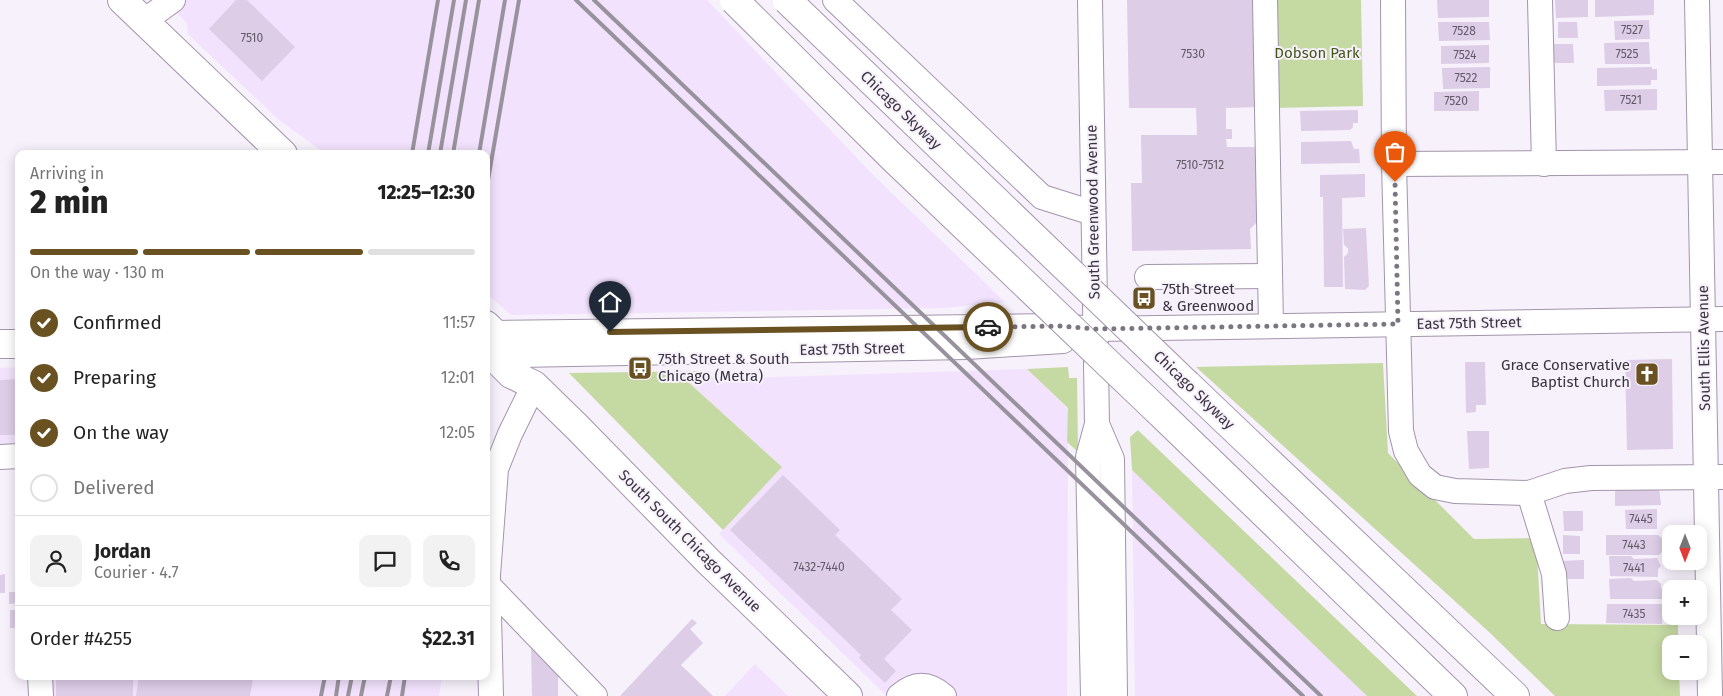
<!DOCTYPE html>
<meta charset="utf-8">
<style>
body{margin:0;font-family:"Fira Sans",sans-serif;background:#f2f2f2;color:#222;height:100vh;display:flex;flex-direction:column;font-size:19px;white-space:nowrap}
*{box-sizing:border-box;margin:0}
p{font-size:16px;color:#767676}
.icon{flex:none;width:28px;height:28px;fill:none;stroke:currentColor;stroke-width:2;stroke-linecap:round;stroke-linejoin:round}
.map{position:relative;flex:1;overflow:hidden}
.sheet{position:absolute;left:15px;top:150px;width:475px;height:530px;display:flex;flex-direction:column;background:#fff;border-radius:10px;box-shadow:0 2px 12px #0003}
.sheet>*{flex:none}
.needle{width:32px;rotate:180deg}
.buttons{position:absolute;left:1662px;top:525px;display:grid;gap:10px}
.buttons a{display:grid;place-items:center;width:45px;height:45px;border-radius:10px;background:#fff;box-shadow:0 2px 12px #0003;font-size:25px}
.pin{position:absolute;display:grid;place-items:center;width:42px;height:42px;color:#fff;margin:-51px -21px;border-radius:50% 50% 50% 0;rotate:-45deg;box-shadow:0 0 5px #0007}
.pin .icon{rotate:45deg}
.courier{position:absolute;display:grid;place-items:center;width:50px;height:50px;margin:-25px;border:4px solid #6a5122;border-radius:50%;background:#fff;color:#222;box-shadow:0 1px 6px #0007}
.headline em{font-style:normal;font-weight:800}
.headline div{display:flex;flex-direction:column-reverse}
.headline{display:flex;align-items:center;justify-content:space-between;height:85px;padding:0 15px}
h1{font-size:32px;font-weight:800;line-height:38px}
.bar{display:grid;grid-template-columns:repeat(4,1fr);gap:8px 5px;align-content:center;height:60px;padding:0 15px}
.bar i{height:6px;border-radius:4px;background:#e0e0e0}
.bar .on{background:#6a5122}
.bar p{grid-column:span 4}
.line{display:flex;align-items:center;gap:12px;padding:0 15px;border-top:1px solid #e0e0e0}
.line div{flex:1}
.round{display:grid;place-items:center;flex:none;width:52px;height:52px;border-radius:10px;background:#f2f2f2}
ol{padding:0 15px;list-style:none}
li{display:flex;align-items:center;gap:15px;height:55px}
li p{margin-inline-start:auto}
li .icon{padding:5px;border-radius:50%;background:#6a5122;color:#fff;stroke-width:4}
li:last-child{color:#767676}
li i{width:28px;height:28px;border:2px solid #e0e0e0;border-radius:50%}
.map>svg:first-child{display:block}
.built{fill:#f2e2fd}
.green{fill:#c5d9a3}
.building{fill:#ddcde7}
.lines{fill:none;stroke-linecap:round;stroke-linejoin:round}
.minor-casing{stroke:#a394ac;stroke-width:26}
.major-casing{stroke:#a394ac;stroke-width:30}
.highway-casing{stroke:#a394ac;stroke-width:30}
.minor{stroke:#fff;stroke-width:24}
.major{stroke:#fff;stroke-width:28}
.highway{stroke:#fff;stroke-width:28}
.rail{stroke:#98929d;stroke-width:4}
.highway-bridge-casing{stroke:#a394ac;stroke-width:30;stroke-linecap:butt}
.highway-bridge{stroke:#fff;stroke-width:28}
.done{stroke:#7c7681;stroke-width:5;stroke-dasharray:0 9}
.route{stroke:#6a5122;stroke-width:6}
.labels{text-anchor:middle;stroke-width:4;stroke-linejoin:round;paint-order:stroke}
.number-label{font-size:12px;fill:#635a69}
.park-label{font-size:15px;fill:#455719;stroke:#f7f1fb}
.street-label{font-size:15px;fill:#3a343f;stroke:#f7f1fb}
.poi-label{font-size:15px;fill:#3a343f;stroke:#f7f1fb;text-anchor:start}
</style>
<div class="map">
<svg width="1723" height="696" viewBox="0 0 1723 696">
<rect width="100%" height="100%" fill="#f7f1fb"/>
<g class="built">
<polygon points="163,0 707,0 875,177 1005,302 943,308 511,315 486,293 486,154 326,154 279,120 188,34 187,23"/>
<polygon points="19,367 19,456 0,457 0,368"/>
<polygon points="1027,369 1068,409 1067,696 887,696 719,534 782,467 686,380"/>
<polygon points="1132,470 1367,696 1135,696"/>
<polygon points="755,664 788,696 725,696"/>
<polygon points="41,676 442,676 439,696 41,696"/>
</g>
<g class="green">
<polygon points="1272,0 1361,0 1363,106 1274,108"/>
<polygon points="1383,363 1388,453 1474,539 1536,538 1541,624 1678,625 1678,644 1671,644 1671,671 1679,671 1680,696 1555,696 1489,632 1196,367"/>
<polygon points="1068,367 1069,378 1077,378 1078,452 1067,442 1068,408 1027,369"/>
<polygon points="708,371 713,379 687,381 782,467 723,530 569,373"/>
<polygon points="1138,430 1142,434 1417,696 1367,696 1132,470 1130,437"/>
</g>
<g class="building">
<polygon points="236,0 247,0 295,47 262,81 209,29"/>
<polygon points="1127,0 1256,0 1258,107 1226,108 1226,129 1232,129 1232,139 1226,139 1227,147 1259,147 1260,219 1250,229 1251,249 1132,251 1131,183 1142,183 1141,135 1197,135 1196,108 1129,108"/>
<polygon points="1437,0 1489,0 1489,17 1438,18"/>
<polygon points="1555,0 1588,0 1588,17 1556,18"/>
<polygon points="1595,0 1654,0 1654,15 1595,17"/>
<polygon points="1649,20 1650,39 1615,40 1614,21"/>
<polygon points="1438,22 1489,22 1490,40 1439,41"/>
<polygon points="1558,22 1577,22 1578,38 1558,38"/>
<polygon points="1649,42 1650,64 1605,64 1604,43"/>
<polygon points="1553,44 1573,44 1574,63 1553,63"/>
<polygon points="1489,45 1489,63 1441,64 1441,46"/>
<polygon points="1490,67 1490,88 1443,89 1442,68"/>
<polygon points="1652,67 1652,69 1657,69 1657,80 1651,80 1651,85 1597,86 1597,68"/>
<polygon points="1657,89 1657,110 1605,111 1604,90"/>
<polygon points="1479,91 1479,111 1434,111 1434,92"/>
<polygon points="1358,110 1358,123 1353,123 1353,127 1350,130 1301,131 1300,111"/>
<polygon points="1351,141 1354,149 1359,149 1360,163 1301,164 1301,142"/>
<polygon points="1365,174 1365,197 1342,198 1343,287 1324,287 1323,197 1320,197 1320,175"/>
<polygon points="1366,228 1369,286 1365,290 1345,289 1344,257 1348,253 1348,248 1344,245 1343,229"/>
<polygon points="1672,359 1673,449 1627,450 1625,360"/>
<polygon points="1465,362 1485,362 1486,405 1476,405 1476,412 1466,413"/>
<polygon points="19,379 19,435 0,435 0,380"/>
<polygon points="1467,431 1489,431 1489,468 1469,469"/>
<polygon points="783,475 840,530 835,535 902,599 891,610 912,630 884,659 896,671 885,683 859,658 861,655 730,530"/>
<polygon points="1615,486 1659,486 1661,505 1615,506"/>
<polygon points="1657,509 1657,529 1626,529 1625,510"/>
<polygon points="1563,511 1583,511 1583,531 1564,531"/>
<polygon points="1563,535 1580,536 1580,554 1563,554"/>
<polygon points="1606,535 1658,535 1663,539 1663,551 1659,555 1606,555"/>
<polygon points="1609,556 1631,556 1634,559 1657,558 1661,566 1658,569 1658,577 1610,576"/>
<polygon points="1584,560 1584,579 1562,579 1561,561"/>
<polygon points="5,574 5,593 0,593 0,575"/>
<polygon points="1631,578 1634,581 1657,580 1661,584 1661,589 1663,588 1664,599 1610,599 1609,579"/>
<polygon points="9,592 19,592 19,603 9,604"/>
<polygon points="1607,604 1662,604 1662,624 1606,623"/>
<rect x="10" y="610" width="9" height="18"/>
<polygon points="692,619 697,623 690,629 703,643 681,665 713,696 620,696"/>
<polygon points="531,645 563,674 558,678 558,696 532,696"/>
<rect x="56" y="676" width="77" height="20"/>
<polygon points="139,676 239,676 253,679 250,696 136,696"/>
</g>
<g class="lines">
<g class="minor-casing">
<g id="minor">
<polyline points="835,0 1042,197 1093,213"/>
<polyline points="1090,0 1097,424 1088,457 1093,696"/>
<polyline points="1265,0 1271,326"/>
<polyline points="1393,0 1394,164 1401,431 1406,451 1420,475 1435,487 1455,491 1529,493 1565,481 1591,478 1723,477"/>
<polyline points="1540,0 1544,164"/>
<polyline points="1697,0 1710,696"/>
<polyline points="144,21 173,0"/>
<polyline points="1394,164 1723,162"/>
<polyline points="1147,277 1270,276"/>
<polyline points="495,333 1060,326 1095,329 1723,319"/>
<polyline points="517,355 967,347 1063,341"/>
<polyline points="1097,424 1112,459 1115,696"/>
<polyline points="0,457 19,456"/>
<polyline points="1529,493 1554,574 1557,618"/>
<polyline points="489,586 595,696"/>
<polyline points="40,676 41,696"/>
<polyline points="491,696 488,575 496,469 510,434 534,385"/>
<path d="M899 696C915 682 929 683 944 696"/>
</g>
</g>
<g class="major-casing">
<g id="major">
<polyline points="122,0 283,154"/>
<polyline points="486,325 520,358"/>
<polyline points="0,344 19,344"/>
<polyline points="486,349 511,374 534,385 577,427 708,561 848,696"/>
</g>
</g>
<g class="highway-casing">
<g id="highway">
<polyline points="1187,384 1515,696"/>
<polyline points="1159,412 1453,696"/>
</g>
</g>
<use href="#minor" class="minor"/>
<use href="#major" class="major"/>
<use href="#highway" class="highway"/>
<g class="rail">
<polyline points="576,0 1303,696"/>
<polyline points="594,0 1321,696"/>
<polyline points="412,154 438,0"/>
<polyline points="428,154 454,0"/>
<polyline points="440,154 466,0"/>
<polyline points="453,154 479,0"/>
<polyline points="479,154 505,0"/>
<polyline points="486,192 519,0"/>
<polyline points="321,696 325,676"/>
<polyline points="336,696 339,676"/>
<polyline points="348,696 352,676"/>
<polyline points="361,696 365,676"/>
<polyline points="387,696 391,676"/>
<polyline points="402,696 405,676"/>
</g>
<g class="highway-bridge-casing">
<g id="highway-bridge">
<polyline points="734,0 893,158 1159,412"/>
<polyline points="787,0 1187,384"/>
</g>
</g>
<use href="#highway-bridge" class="highway-bridge"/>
</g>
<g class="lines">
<polyline class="done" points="988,327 1060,326 1095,329 1398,324 1395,182"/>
<polyline class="route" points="610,332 988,327"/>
</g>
<defs>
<g id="bus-square" transform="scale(1.25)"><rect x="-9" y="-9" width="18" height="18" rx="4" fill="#6a5122" stroke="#f7f1fb"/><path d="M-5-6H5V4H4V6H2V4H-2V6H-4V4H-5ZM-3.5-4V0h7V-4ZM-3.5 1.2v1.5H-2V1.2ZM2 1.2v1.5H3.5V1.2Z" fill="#fff"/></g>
<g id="church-square" transform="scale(1.25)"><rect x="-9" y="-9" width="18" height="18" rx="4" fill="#6a5122" stroke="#f7f1fb"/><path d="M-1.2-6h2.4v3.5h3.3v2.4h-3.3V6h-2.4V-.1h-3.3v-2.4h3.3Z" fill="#fff"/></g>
</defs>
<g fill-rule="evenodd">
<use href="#bus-square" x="1144" y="298"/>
<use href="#bus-square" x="640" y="368"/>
<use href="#church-square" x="1647" y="374"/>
</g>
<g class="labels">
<g class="number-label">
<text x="1632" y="34">7527</text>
<text x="1464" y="35">7528</text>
<text x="252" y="42">7510</text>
<text x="1193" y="58">7530</text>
<text x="1627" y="58">7525</text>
<text x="1465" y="59">7524</text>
<text x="1466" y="82">7522</text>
<text x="1631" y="104">7521</text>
<text x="1456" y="105">7520</text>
<text x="1200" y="169">7510-7512</text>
<text x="1641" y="523">7445</text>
<text x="1634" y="549">7443</text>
<text x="819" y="571">7432-7440</text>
<text x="1634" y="572">7441</text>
<text x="1634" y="618">7435</text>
</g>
<g class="park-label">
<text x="1317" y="58">Dobson Park</text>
</g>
<g class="street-label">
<text transform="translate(901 110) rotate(44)" y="5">Chicago Skyway</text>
<text transform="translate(1093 212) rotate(-91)" y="5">South Greenwood Avenue</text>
<text transform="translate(1469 323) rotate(-1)" y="5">East 75th Street</text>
<text transform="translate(1704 348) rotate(-91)" y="5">South Ellis Avenue</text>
<text transform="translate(852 349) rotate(-1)" y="5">East 75th Street</text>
<text transform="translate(1194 390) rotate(44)" y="5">Chicago Skyway</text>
<text transform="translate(690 541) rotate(45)" y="5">South South Chicago Avenue</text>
</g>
<g class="poi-label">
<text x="1162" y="294">75th Street<tspan x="1162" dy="17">&amp; Greenwood</tspan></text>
<text x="658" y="364">75th Street &amp; South<tspan x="658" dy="17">Chicago (Metra)</tspan></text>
<text x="1630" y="370" text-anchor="end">Grace Conservative<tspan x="1630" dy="17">Baptist Church</tspan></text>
</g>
</g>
</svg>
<div class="buttons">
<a><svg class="needle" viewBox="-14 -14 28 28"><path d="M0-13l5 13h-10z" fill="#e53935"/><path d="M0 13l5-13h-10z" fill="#767676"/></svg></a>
<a>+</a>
<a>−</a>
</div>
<div class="pin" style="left:1395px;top:182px;background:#ea580c"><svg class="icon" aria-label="bag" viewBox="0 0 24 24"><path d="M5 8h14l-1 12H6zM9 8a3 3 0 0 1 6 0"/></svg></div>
<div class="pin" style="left:610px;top:332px;background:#1f2937"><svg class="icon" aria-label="home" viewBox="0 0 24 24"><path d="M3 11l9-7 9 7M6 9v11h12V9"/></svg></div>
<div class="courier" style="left:988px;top:327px"><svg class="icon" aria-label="car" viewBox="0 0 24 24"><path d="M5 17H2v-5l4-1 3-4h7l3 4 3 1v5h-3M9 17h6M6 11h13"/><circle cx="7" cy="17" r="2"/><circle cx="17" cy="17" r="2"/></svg></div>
<section class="sheet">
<div class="headline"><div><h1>2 min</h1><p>Arriving in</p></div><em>12:25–12:30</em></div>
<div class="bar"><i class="on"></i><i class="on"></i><i class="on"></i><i></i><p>On the way · 130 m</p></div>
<ol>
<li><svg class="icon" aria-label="check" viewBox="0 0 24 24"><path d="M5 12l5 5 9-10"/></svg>Confirmed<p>11:57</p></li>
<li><svg class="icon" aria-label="check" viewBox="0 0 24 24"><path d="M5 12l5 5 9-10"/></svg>Preparing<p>12:01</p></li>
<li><svg class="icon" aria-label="check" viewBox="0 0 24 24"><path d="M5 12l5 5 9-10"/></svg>On the way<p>12:05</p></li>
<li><i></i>Delivered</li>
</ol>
<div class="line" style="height:90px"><a class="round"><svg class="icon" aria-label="person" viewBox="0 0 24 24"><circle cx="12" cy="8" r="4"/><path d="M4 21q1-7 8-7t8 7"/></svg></a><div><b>Jordan</b><p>Courier · 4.7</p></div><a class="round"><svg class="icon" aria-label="chat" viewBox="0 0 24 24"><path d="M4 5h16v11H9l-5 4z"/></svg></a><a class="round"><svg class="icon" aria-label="phone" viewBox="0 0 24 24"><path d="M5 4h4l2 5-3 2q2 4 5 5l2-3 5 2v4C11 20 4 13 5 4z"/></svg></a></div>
<div class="line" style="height:65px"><div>Order #4255</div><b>$22.31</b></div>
</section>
</div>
